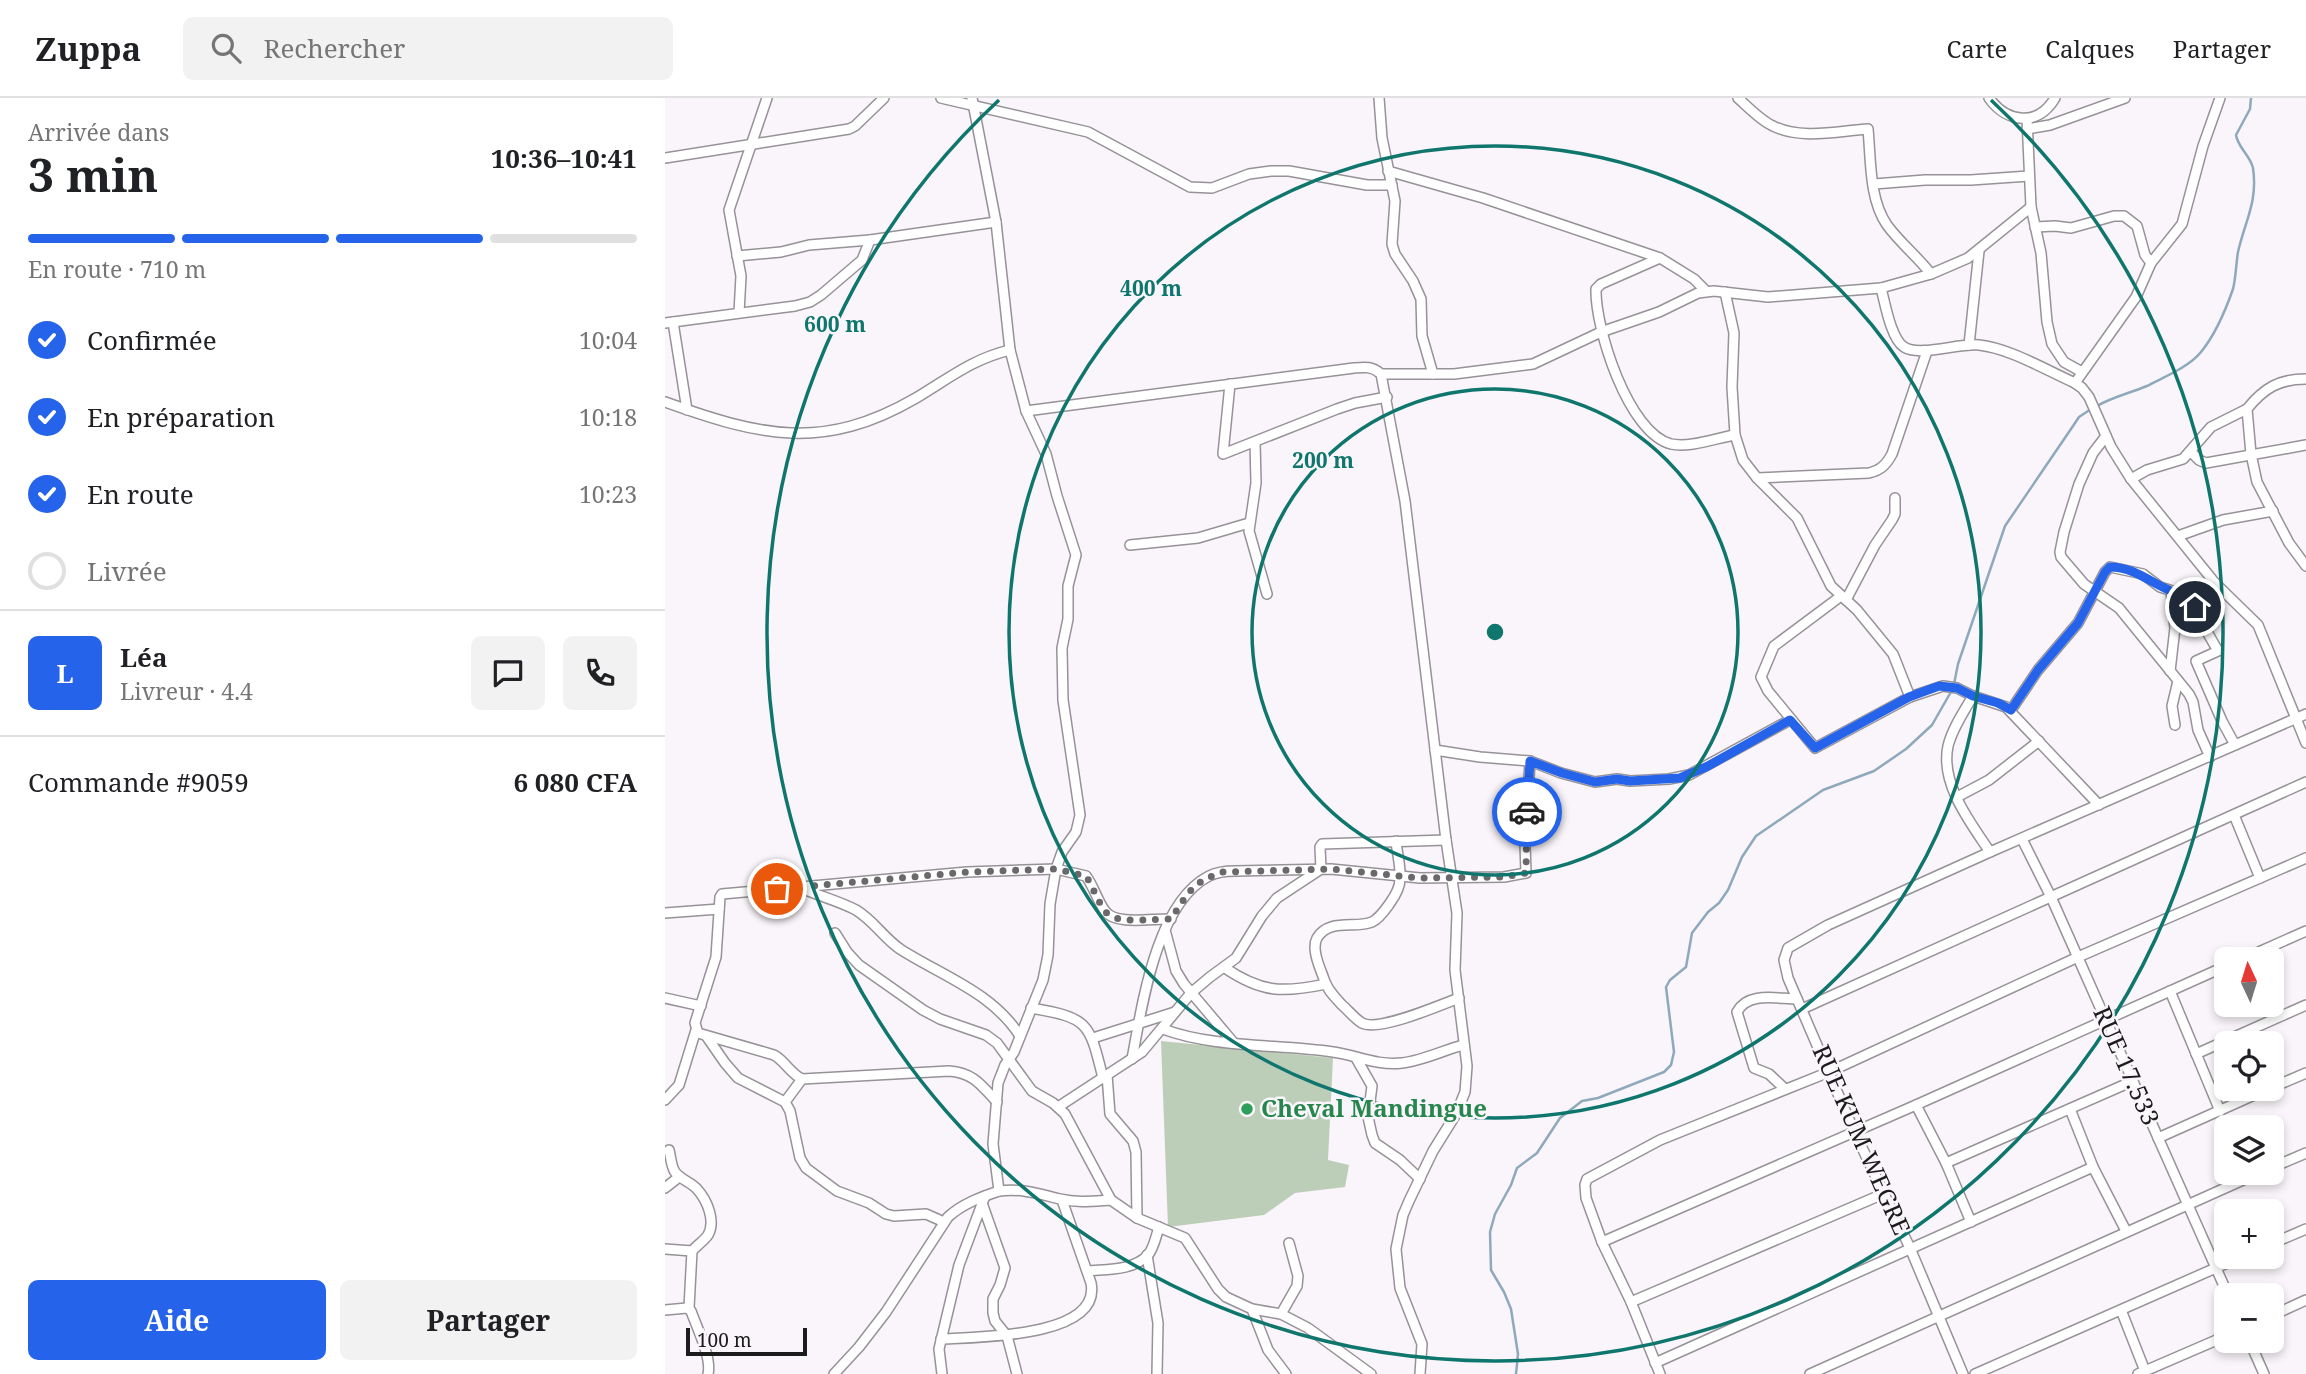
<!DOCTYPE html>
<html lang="fr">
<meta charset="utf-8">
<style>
body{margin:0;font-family:"Noto Serif",serif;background:#f2f2f2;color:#202124;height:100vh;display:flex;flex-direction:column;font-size:26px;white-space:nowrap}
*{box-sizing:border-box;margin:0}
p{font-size:23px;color:#757577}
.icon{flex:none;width:38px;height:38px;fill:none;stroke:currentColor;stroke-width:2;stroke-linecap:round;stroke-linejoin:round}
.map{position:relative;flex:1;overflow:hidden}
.side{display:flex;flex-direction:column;background:#fff;width:665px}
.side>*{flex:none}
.needle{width:46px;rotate:356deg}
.buttons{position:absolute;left:1549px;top:849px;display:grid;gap:14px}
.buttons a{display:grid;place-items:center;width:70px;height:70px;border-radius:10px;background:#fff;box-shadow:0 4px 10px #0003;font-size:35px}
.scale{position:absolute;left:21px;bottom:18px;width:121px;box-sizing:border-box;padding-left:7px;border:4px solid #1d1c1d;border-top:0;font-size:19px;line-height:24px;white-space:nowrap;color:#1d1c1d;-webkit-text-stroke:5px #f9f5fa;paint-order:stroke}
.pin{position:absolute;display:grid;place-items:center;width:60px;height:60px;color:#fff;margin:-30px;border:4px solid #fff;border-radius:50%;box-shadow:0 2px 7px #0007}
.courier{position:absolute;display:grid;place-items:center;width:70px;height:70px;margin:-35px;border:5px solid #2563eb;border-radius:50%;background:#fff;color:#222;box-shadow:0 2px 9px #0007}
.overview em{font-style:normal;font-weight:700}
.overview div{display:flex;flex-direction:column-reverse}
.overview{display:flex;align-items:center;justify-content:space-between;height:119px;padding:0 28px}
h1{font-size:46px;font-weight:700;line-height:52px}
.bar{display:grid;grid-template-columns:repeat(4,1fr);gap:10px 7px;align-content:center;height:84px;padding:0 28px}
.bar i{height:9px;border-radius:5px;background:#e0e0e0}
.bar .current{background:#2563eb}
.bar p{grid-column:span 4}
.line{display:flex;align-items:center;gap:18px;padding:0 28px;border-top:2px solid #e0e0e0}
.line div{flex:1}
.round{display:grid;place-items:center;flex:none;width:74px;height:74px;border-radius:10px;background:#f2f2f2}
ol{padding:0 28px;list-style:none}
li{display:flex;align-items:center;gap:21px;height:77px}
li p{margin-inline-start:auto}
li .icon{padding:7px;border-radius:50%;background:#2563eb;color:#fff;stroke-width:4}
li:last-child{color:#757577}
li i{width:38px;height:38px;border:4px solid #e0e0e0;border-radius:50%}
.button{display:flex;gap:14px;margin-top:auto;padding:14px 28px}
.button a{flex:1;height:80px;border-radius:10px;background:#2563eb;color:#fff;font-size:28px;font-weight:700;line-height:80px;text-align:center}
.button a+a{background:#f2f2f2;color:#202124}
header{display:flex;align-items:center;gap:42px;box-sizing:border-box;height:98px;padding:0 35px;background:#fff;border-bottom:2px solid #e0e0e0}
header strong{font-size:33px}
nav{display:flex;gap:38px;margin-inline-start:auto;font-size:24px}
.search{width:490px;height:63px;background:#f2f2f2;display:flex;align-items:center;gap:18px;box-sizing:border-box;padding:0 24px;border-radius:10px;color:#757577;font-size:26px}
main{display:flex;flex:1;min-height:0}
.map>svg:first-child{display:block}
.green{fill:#bdceb8}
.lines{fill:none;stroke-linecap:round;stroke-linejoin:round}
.stream{stroke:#8ea9bc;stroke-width:2.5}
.minor-casing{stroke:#969297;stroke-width:12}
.minor{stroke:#fff;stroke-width:9}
.done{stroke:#6a686a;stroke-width:7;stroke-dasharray:0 12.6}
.route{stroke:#2563eb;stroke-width:9}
.ring{fill:none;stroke:#0f766e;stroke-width:3.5}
.leisure-dot{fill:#2e9e5b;stroke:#f9f5fa;stroke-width:2.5}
.labels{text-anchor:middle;stroke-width:5;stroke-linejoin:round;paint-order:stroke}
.street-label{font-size:24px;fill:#1d1c1d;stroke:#f9f5fa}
.leisure-label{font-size:24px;font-weight:bold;fill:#27864d;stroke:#f9f5fa;text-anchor:start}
.centre{fill:#0f766e;stroke:#f9f5fa;stroke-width:3.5}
.ring-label{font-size:21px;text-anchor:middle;font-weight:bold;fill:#0f766e;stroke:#f9f5fa;stroke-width:5;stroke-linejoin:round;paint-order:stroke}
</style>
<header>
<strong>Zuppa</strong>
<div class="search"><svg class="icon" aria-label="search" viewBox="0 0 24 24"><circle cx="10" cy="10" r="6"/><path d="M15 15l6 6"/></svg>Rechercher</div>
<nav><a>Carte</a><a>Calques</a><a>Partager</a></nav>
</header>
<main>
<section class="side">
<div class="overview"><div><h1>3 min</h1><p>Arrivée dans</p></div><em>10:36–10:41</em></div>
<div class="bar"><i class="current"></i><i class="current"></i><i class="current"></i><i></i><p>En route · 710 m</p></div>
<ol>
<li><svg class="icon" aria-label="check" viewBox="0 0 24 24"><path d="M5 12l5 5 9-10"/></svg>Confirmée<p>10:04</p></li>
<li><svg class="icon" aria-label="check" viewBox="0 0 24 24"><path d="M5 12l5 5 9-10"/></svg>En préparation<p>10:18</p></li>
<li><svg class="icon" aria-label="check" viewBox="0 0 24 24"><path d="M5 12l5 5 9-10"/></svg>En route<p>10:23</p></li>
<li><i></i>Livrée</li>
</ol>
<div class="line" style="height:126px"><b class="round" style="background:#2563eb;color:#fff">L</b><div><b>Léa</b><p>Livreur · 4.4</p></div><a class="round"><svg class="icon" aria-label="chat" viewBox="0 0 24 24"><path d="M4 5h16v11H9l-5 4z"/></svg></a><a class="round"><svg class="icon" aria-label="phone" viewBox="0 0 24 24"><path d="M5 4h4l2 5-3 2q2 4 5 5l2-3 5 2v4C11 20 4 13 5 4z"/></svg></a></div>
<div class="line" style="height:91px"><div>Commande #9059</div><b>6 080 CFA</b></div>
<div class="button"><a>Aide</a><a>Partager</a></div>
</section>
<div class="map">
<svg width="1641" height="1276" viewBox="0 0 1641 1276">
<rect width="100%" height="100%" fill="#f9f5fa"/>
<polygon class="green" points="496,943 668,960 663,1062 684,1067 680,1089 630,1095 599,1117 503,1129"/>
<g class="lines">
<g class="stream">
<path d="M1432 308C1447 299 1465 295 1482 288 1499 279 1524 269 1536 254 1550 237 1561 211 1568 191 1571 179 1571 166 1573 154 1580 123 1593 104 1588 70 1585 57 1573 50 1571 37L1585 11 1586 0"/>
<polyline points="1289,586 1293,566 1340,428 1408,328 1414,319 1426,311"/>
<polyline points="851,1276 853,1256 846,1211 839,1194 826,1172 825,1134 830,1116 846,1087 852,1070 872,1055 895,1020 917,1003 933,1000 999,974 1006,967 1009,954 1001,889 1005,882 1021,869 1027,835 1043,814 1054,805 1063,792 1077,759 1091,738 1158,692 1209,673 1241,651 1267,627 1287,592"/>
</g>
<g class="minor-casing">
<g id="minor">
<polyline points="276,0 423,34 525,89 547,90 584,76 606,73 624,73 702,87 727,87"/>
<path d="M307 0 331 124 345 252 361 313 689 270C700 269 707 268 716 276L740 403 781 742 792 815 790 872 802 968 800 994 791 1016 768 1053 744 1103 738 1117 731 1151 735 1190 757 1246 755 1276"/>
<polyline points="714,0 717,40 730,103 727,146 730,156 748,183 756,201 757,238 768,276"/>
<path d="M1073 0C1084 10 1095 22 1108 28 1136 42 1173 33 1203 31 1206 62 1204 101 1222 127 1235 145 1253 159 1266 176"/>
<path d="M1324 0C1342 25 1373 29 1390 0"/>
<polyline points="1362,21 1366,109 1376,155 1382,224 1387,246 1399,264 1417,274"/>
<polyline points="1362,31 1385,27 1460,0"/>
<polyline points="0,60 184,31 190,28 219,0"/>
<polyline points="723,73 818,100 995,160 1029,181 1041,193"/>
<polyline points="1209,86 1260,82 1306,82 1364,78"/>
<polyline points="1370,129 1390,128 1406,130 1449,118 1459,118 1472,128 1480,157 1486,165"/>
<polyline points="72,158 116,154 144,147 205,142"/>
<path d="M995 160 936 186 931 191C930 230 963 335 1006 346 1025 350 1051 340 1070 337"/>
<path d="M1216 190C1220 205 1226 241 1239 249 1254 259 1294 245 1314 247 1344 250 1381 272 1410 285L1417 290 1424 299 1446 349 1466 381 1550 485 1593 527 1641 645"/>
<polyline points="1060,194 1069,235 1067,289 1070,337 1078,362 1092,380 1132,420 1166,488 1192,512 1228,556 1245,599 1278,588 1292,590 1308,598 1341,609 1434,707"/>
<polyline points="74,215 76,178 64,112 102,0"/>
<polyline points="8,224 22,312"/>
<polyline points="0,225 130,208 145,204 156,197 197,162 205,142 331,124"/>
<polyline points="1304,247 1314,153"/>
<polyline points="716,276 789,276 868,266 936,234 994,214 1033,195 1049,193 1103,199 1216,190 1266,176 1303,160 1366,109"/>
<path d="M1641 281C1614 281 1599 290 1582 311L1586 356 1592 384 1624 445 1641 468"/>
<polyline points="1410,285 1471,199 1486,165 1517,126 1538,48 1555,0"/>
<polyline points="565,286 558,356 672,311 690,305 722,299"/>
<path d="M0 304C95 338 158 354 251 300 283 281 307 261 345 252"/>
<polyline points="1441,338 1428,355 1414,386 1399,434 1395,454 1396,459 1419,486 1454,510 1524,596 1528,604 1533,632 1545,659"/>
<polyline points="590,344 591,385 584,433 602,496"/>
<polyline points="1526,354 1534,362 1541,365 1641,347"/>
<path d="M1092 380 1204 375C1216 372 1221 367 1227 356L1262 253"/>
<polyline points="1466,381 1482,372 1518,361 1546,329 1582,311"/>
<polyline points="1513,438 1558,422 1608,413"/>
<polyline points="465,447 533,440 584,425"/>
<polyline points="1176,498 1109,548 1096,579 1103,593 1150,650 1245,599"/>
<polyline points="1528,498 1533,518 1553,553 1531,563 1557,623 1570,647"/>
<polyline points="1181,502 1210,447 1227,422 1230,416 1230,400"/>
<polyline points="1505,573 1510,530 1506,493"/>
<path d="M1308 598C1299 613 1287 631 1283 648 1275 686 1305 724 1325 754"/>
<polyline points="1346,612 1373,572 1413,525 1440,474 1445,469 1478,476 1495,489 1523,498 1537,495 1550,485"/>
<polyline points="1510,627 1507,608 1513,583"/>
<polyline points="770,652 815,659 865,663 896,675 930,684 952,681 965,683 1004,681 1024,677 1125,622"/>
<polyline points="1292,699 1324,682 1374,643"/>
<polyline points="1569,717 1595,780"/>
<polyline points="1357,741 1386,799 1563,1197"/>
<path d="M731 743C732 755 736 769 735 781 735 790 730 798 725 805 720 812 715 820 707 824 690 831 664 820 652 840 646 851 655 870 659 881 662 892 670 899 677 907 683 912 690 921 697 925 714 934 775 907 794 900"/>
<path d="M136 790C154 798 174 803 191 812 208 822 219 840 235 851 277 878 327 894 355 938"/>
<polyline points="0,815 54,811"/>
<polyline points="500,832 511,873 519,886 568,944"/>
<polyline points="170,835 182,854 194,867 258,912 275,921 321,937 332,945 367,993 388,1005 400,1016 446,1102 472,1120 520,1140 553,1191 561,1199 587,1211 616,1216 643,1230 706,1276"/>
<polyline points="1578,861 1641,833"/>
<path d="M560 870C597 895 618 895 661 886"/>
<polyline points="1505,893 1555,1013"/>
<polyline points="0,900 36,908"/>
<path d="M366 910C424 920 424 924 438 980"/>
<polyline points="1137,911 1641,684"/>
<path d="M498 931C548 950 614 946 668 954 691 957 712 968 737 965 757 963 779 952 798 947"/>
<polyline points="42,939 60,965 73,980 120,1004 125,1013 135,1060 141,1070 172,1093 204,1105 221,1116 229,1118 261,1116 279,1124"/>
<polyline points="428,940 510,914"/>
<polyline points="1531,956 1641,907"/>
<polyline points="691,960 707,988 703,1019 707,1037 710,1045 735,1062 755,1081"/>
<path d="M467 961C477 908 491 805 544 778 552 774 561 773 570 773L666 771 755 780 839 779 861 775 860 746 865 663"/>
<polyline points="442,977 445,1016 468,1043 471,1054 472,1120"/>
<polyline points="1606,990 1641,975"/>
<path d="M1120 991 1104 976 1089 970 1072 914C1083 893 1113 901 1132 901"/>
<polyline points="0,1002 14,987 31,932"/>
<polyline points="120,1004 137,981"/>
<path d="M332 1004C316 987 309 975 284 973L137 981C125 975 120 963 109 957L33 935 30 925 51 859 55 799 57 796 302 774 391 771 421 778C429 789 432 802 440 813 451 828 488 820 506 821"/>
<polyline points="1251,1007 1281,1065 1306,1124"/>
<polyline points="393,1009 477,954 526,895 545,879 571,860 597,818 612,800 656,771 655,749 657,746 781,742"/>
<polyline points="1405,1011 1428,1069 1461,1133"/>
<polyline points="1493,1040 1605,990"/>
<path d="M4 1052C6 1060 6 1068 10 1074 16 1082 26 1084 32 1091 42 1102 51 1123 43 1137 39 1143 32 1147 27 1153L24 1210"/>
<polyline points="1281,1065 1468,983"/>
<polyline points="1606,1070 1641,1055"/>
<polyline points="0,1090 14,1079"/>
<path d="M334 1093C357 1090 374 1096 395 1101 412 1105 429 1103 446 1102"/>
<polyline points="317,1105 340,1170 335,1187 328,1201 328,1215 330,1223 342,1238 352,1276"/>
<polyline points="937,1144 1251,1007 1561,868"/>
<polyline points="1606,1146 1641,1131"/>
<polyline points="0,1151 27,1153"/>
<polyline points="482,1157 493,1225 492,1276"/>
<path d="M422 1173C441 1171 468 1173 483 1157 489 1150 491 1138 494 1129"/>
<polyline points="966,1204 1218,1096"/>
<polyline points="587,1211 603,1252 621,1276"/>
<path d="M0 1212 22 1210 26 1213C32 1230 47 1260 43 1276"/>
<polyline points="1456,1212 1480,1273"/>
<polyline points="616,1216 632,1188 633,1178 624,1145"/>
<polyline points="1606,1218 1641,1202"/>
<path d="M276 1241C311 1239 437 1240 426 1185L397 1102"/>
<polyline points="1584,1242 1599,1276"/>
<polyline points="990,1265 1428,1069"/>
<path d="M169 1276 194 1249 221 1214 283 1119C297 1106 316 1099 334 1093L328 1046 333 985 340 967 349 954 378 882 383 857 385 806 391 771 397 754 411 734 415 717 398 602 397 550 403 521V488L411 457 392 398 381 356 361 313"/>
<polyline points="277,1276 274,1251 294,1167 320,1098"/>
<polyline points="995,1276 966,1204 937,1144 921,1100 920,1087 922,1081 995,1042 1164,974 1413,859 1641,760"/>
<polyline points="1145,1276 1596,1074"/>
<polyline points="1298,1276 1245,1150 1189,1033 1123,880 1119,862 1123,850 1163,827 1325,754 1641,616"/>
<polyline points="1310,1276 1578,1158"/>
<polyline points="1473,1276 1561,1238"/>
</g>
</g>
<use href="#minor" class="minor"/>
</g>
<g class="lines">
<path class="done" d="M112 791 302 774 391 771 421 778C428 789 432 802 440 813 451 828 489 820 506 821L523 795 538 782 557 774 666 771 755 780 839 779 861 775 862 714"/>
<path class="route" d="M862 714 865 663 897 675 930 684 952 681 965 683 1015 680 1043 668 1125 622 1150 650 1244 599 1274 588 1292 590 1308 598 1333 605 1346 612 1373 572 1413 525 1440 474 1445 469C1477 469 1496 497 1528 498L1530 509"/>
</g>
<g class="ring">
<circle cx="830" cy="534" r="243"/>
<circle cx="830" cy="534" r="486"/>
<path d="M1326 2A728 728 0 1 1 334 2"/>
</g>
<circle class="leisure-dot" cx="582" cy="1011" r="7"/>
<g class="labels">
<g class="street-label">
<text transform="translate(1461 968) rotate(66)" y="8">RUE 17.533</text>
<text transform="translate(1196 1042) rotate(66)" y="8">RUE KUM WEGRE</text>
</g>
<g class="leisure-label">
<text x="596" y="1019">Cheval Mandingue</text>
</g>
</g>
<circle cx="830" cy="534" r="10" class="centre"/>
<g class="ring-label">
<text x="486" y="198">400 m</text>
<text x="170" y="234">600 m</text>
<text x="658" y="370">200 m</text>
</g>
</svg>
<div class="buttons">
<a><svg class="needle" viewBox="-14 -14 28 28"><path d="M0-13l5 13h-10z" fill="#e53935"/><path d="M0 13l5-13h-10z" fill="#757577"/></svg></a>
<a><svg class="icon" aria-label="locate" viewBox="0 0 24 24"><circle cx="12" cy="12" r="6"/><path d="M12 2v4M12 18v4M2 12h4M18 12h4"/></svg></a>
<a><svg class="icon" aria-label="layers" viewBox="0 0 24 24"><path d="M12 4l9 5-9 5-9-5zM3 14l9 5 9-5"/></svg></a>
<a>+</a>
<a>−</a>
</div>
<div class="scale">100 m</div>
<div class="pin" style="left:112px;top:791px;background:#ea580c"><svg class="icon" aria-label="bag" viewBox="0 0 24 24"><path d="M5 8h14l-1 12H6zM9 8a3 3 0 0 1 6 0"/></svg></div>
<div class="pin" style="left:1530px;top:509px;background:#1f2937"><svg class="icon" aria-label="home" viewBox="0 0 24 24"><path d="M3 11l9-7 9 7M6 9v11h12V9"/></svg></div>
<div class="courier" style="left:862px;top:714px"><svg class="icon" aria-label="car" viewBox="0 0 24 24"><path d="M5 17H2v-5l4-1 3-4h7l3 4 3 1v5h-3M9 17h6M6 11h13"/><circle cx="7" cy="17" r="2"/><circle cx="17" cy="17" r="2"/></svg></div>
</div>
</main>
